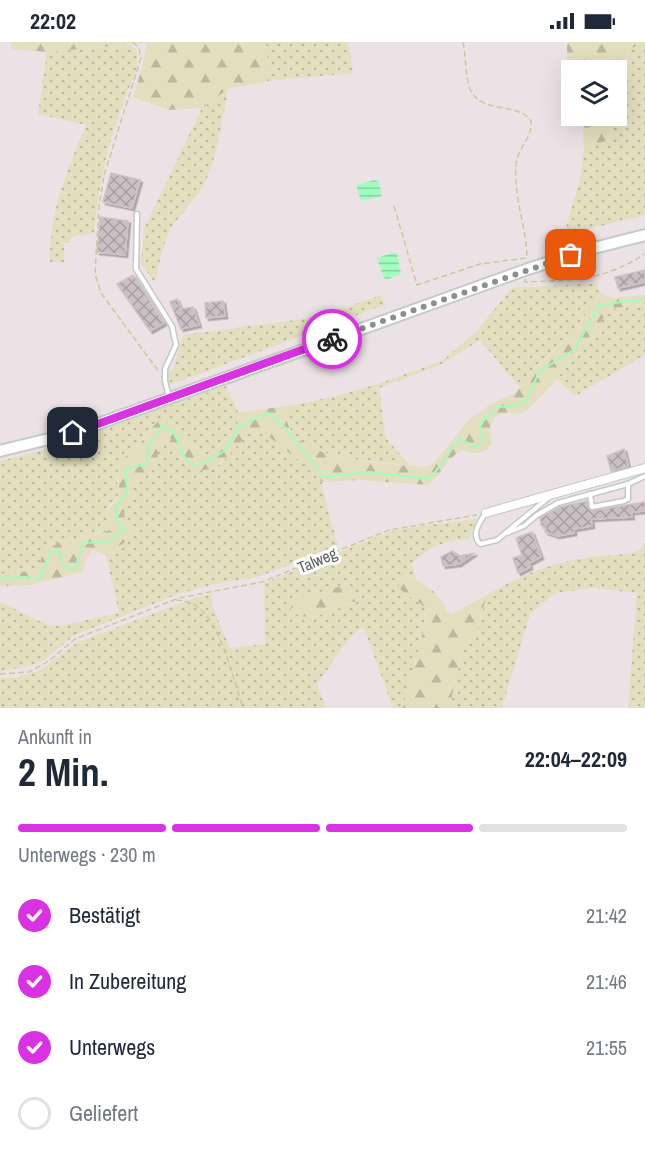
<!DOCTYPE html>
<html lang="de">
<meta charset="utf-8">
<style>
body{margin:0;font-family:"Archivo Narrow",sans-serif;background:#f2f2f3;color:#1f2937;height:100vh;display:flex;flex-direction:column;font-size:22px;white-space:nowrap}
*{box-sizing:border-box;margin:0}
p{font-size:20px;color:#747a83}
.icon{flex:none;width:33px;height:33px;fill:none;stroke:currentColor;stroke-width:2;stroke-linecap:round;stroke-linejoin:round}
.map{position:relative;height:666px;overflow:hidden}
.details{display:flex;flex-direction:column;background:#fff;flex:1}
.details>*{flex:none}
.buttons{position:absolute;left:561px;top:18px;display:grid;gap:12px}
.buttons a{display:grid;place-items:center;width:66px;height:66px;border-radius:0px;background:#fff;box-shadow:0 6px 24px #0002;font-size:30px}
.pin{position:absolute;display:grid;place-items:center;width:51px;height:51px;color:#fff;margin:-26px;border-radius:12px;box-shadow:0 3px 9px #0006}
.courier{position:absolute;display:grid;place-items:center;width:60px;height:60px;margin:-30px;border:4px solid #d932e2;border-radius:50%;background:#fff;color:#222;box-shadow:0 2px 8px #0007}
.head em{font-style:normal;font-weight:700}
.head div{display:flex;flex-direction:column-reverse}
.head{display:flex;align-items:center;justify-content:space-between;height:102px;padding:0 18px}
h1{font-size:39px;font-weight:700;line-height:45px}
.bar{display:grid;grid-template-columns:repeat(4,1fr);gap:9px 6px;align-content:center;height:72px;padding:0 18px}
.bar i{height:8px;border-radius:4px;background:#e0e1e3}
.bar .selected{background:#d932e2}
.bar p{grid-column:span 4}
ol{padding:0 18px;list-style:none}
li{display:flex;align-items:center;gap:18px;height:66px}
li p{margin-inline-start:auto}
li .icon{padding:6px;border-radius:50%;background:#d932e2;color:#fff;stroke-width:4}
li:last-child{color:#747a83}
li i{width:33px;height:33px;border:3px solid #e0e1e3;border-radius:50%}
.status{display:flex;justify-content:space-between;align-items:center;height:42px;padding:0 30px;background:#fff;direction:ltr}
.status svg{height:16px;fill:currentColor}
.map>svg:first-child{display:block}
.grass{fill:url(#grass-dots);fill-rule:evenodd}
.forest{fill:url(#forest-firs)}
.water{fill:url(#water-rules)}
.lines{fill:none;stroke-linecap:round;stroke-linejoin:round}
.stream{stroke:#a2fcbe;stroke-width:2}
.building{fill:url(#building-cross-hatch);stroke:#d1c0c8;stroke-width:1.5;filter:url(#shadow)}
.service-casing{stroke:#c3cac7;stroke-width:7}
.minor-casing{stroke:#c3cac7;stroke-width:10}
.secondary-casing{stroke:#c3ccc7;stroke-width:14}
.path{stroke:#c5cc9c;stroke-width:1.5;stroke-dasharray:6 3;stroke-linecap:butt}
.service{stroke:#fff;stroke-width:4}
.minor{stroke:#fff;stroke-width:8}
.secondary{stroke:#fff;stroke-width:10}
.done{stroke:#8d8f8d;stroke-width:6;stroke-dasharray:0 10.8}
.route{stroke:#d932e2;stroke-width:8}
.labels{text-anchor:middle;stroke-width:6;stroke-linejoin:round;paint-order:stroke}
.street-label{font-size:16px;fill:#5a625d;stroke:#fff}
</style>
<div class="status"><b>22:02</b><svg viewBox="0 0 49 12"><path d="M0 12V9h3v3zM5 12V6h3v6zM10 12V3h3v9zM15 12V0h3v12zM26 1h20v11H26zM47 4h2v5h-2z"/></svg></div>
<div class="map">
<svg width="645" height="666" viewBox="0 0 645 666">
<defs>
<pattern id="grass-dots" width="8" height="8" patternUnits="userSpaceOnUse" patternTransform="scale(1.5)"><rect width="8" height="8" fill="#e3dfbe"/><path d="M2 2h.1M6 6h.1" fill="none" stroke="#bbb89e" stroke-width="1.8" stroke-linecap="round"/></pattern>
<pattern id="forest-firs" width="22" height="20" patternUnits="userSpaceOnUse" patternTransform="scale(1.5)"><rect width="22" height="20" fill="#e3dfbe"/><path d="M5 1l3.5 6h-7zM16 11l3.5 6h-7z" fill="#bbb89e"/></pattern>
<pattern id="water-rules" width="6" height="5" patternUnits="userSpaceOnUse" patternTransform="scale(1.5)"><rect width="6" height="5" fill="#a2fcbe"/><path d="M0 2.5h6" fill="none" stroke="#87cf9e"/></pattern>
<pattern id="building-cross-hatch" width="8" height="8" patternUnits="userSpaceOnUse" patternTransform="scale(1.5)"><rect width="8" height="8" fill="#cac0c4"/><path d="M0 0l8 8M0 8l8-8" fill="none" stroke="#a79fa2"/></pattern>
<filter id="shadow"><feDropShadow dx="2.5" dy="2.5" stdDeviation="0" flood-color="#0004"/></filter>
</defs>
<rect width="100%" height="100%" fill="#ece2e5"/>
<g class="grass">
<polygon points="266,0 348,0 353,31 269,39"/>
<path d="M130 3 136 7C142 21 132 38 127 51 109 95 98 144 94 191L73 194 68 201H64V220H50C50 167 66 131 86 83L38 72 47 10Z"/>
<polygon points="645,3 645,173 564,193 580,137 584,107 609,98 625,51 629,30 628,6"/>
<path d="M228 47C222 79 218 116 202 146 193 161 179 172 171 187 162 203 159 223 155 241L141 222 144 187 202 66Z"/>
<path d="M596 241 601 252C589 265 581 280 569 294 553 311 530 325 520 346L480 298 440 323 379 346 386 396 409 423C374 419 292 419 286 374L293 363 332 355 378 342 442 319 476 290 512 246 579 242 582 243Z"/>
<polygon points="382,253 384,263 170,343 167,337 168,329 173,328 183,293 318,275"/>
<polygon points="645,261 645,313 575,354 557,337 593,294 608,268"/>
<path d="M226 344 238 370H244L230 394 208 414C192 412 184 399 177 385L149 388C140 403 120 417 117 435 116 441 121 446 118 453 116 458 111 460 109 464 105 472 108 480 110 487L80 496 62 499 43 510 38 528 0 532V419L67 402 90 392Z"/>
<polygon points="251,388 263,390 301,420 322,440 327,466 338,503 261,534 216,542 181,551 75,593 44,618 26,625 0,629 0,560 50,584 64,583 119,571 106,513 134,494 125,477 124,470 132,440 153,428 157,422 159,401 169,395 174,400 182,419 220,423"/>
<path d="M476 477 469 497C441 501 432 502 412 522L416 537 404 532 401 548 425 565 424 586 403 666H393L364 586C348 589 330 628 317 642L326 666H0V636L17 635 39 629 78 600 197 555 212 552V563L230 606 265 602 264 541 389 490 420 484ZM349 542 356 560 311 576Z"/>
<path d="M645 501V666H628L637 551 594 546 555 551 530 573 502 666H449L462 611 475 594 487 553C538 523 571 515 630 512L640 508Z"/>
</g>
<g class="forest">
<polygon points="10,0 266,0 269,39 228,47 202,66 169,68 133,55 142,25 147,1 47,10 12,7"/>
<polygon points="567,0 645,0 645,3 628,6 629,30 625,51 608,98 584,107 583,87 588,74 616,74 616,28 572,28 571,51 568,47"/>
<path d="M601 252 612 256 645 253V261L608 268 593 294 549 346 527 368 519 372 505 371 495 375 490 384 492 402C483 412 476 413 463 408 448 414 442 432 428 443L360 438 322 440 301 420 263 390 251 388C235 405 210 446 183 420 176 414 176 402 169 395L159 401 157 422 153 428 132 440 134 452 124 470 125 477 134 494 106 513 93 508 86 518 83 530 31 543 0 544V532L38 528 43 510 62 499 80 496 110 488C102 460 116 468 119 450 120 442 116 436 118 427 123 414 134 409 142 399 148 392 152 384 160 378 184 379 183 411 208 414L230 394 244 370 293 363 286 374C291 421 387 421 423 425L433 422 468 379 492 361 516 351 525 336 566 297 583 277 590 263Z"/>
<path d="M404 532C430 544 437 549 450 573L487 553 475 594 462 611 449 666H403L424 586 425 565 401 548 394 533Z"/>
<path d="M350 542 356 559C333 568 314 582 290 570L293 557Z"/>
</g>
<g class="water">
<polygon points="374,138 379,140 382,154 361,159 356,143"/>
<polygon points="392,211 397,211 401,232 388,237 384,236 377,216"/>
</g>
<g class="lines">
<path class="stream" d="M0 536 25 535 39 537 50 512 58 508 64 524 75 527 83 501 107 500 124 488 116 478V464L127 452 126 427 147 422 148 405 162 384 174 390 186 418 195 423C220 416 228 409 238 385L268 371 284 384 324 435 370 430 427 437 436 429 460 396 475 406 484 397 480 382 498 365 515 364 526 359 539 330 575 307 599 263 645 257"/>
</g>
<g class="building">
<polygon points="111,131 140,138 132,166 103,160"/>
<polygon points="100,175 128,179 125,213 97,210"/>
<polygon points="645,228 645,240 618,246 615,235"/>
<polygon points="133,233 164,281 150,289 117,242"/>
<polygon points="177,257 181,267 193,265 199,283 181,287 170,260"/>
<polygon points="223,259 225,274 206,276 205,261"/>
<polygon points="624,407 628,424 611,429 607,414"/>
<polygon points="587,459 588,466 591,469 645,460 645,469 631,470 632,475 591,477 592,484 574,487 574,491 557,494 545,490 546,486 541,483 540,476 560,465"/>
<polygon points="532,490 541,515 529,521 530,525 518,531 513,516 522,513 516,496"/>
<polygon points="452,509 460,514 475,511 459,522 443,524 441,515"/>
</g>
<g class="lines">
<g class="service-casing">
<g id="service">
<polyline points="137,172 136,227 172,284 176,303 165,327 165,339 169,355"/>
<polyline points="590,452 592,465 624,459 628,457 628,442"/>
<path d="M485 472C479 481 471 492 480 502L497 498 548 456"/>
<polyline points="507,491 524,484 537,473 558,461 628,442 645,434"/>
</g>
</g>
<g class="minor-casing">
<polyline id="minor" points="486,471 645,426"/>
</g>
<g class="secondary-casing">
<polyline id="secondary" points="0,409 73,391 525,228 586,208 645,193"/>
</g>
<g class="path">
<polyline points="133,0 139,6 141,16 104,133 99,164 95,232 101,251 159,330"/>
<path d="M463 0C466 15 465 33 470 47 481 73 517 59 531 79 533 96 517 106 516 123 513 154 527 186 527 217"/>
<polyline points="394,164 417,243 480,222 526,216"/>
<path d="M525 237V240C575 238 602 239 645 212"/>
<path d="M176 558C184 559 191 560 198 565 222 584 233 637 243 666"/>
<polyline points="0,632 29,630 49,619 75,597 179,556 262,540 389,488 477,473"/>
</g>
<use href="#service" class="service"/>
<use href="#minor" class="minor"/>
<use href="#secondary" class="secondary"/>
</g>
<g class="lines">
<polyline class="done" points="332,297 571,213"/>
<polyline class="route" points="73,391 332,297"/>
</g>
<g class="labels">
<g class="street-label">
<text transform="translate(317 518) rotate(-23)" y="6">Talweg</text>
</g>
</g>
</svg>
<div class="buttons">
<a><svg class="icon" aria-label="layers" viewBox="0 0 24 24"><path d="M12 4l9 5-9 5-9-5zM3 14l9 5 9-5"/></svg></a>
</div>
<div class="pin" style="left:571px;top:213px;background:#ea580c"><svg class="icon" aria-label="bag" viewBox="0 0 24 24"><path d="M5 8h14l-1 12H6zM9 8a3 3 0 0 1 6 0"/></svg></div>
<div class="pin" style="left:73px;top:391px;background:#1f2937"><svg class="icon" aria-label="home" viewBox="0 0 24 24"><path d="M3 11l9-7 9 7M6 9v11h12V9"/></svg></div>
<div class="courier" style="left:332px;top:297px"><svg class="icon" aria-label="bike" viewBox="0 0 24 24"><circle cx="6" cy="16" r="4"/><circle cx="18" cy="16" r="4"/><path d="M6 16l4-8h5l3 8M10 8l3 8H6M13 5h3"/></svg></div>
</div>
<section class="details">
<div class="head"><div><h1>2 Min.</h1><p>Ankunft in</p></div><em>22:04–22:09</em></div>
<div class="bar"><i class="selected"></i><i class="selected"></i><i class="selected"></i><i></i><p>Unterwegs · 230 m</p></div>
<ol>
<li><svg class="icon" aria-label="check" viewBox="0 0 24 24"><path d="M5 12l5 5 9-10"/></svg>Bestätigt<p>21:42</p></li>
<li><svg class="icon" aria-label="check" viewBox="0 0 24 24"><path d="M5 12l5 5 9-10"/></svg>In Zubereitung<p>21:46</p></li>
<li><svg class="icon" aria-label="check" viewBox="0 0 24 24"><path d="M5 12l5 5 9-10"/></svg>Unterwegs<p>21:55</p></li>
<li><i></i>Geliefert</li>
</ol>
</section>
